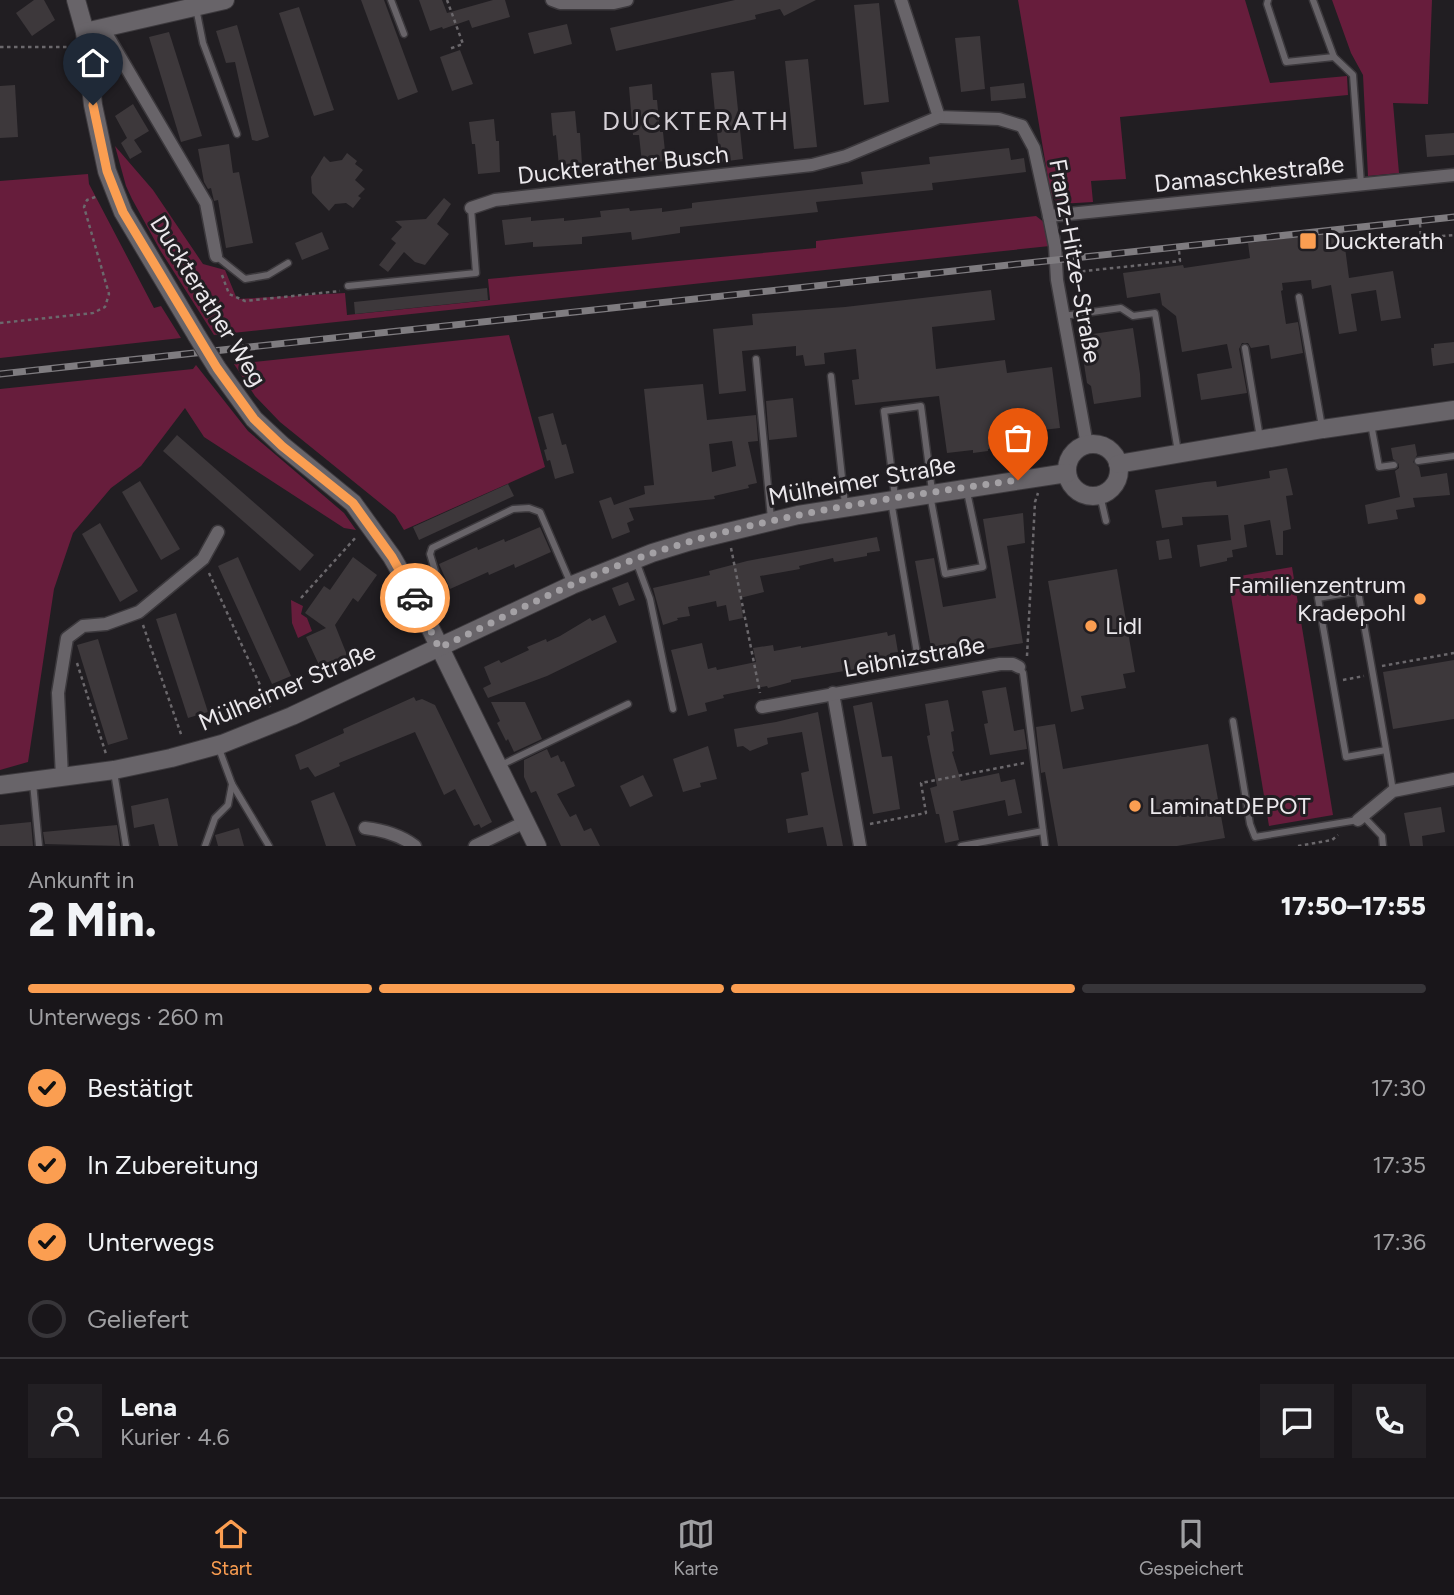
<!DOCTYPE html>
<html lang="de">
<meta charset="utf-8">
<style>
body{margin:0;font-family:Figtree,sans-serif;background:#221f23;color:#f1f3f6;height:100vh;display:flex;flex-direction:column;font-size:26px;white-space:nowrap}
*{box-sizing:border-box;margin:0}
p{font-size:23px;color:#9f9fa2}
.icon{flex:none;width:38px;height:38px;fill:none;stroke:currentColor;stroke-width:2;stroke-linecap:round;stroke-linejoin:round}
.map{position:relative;height:846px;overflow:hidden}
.panel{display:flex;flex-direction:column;background:#19161a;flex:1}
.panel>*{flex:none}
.pin{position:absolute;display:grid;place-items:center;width:60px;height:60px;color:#fff;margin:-72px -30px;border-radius:50% 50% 50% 0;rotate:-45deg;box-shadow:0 0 7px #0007}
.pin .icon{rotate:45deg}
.courier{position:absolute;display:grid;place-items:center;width:70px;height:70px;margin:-35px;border:5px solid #fb9e51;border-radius:50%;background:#fff;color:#222;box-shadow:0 2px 9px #0007}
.summary em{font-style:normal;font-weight:800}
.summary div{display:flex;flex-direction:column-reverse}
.summary{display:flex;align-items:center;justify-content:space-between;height:119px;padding:0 28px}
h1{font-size:46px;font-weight:800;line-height:52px}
.bar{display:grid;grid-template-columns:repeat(4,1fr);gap:10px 7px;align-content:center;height:84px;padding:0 28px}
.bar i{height:9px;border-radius:5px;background:#373539}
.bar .selected{background:#fb9e51}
.bar p{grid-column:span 4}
.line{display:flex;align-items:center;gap:18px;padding:0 28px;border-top:2px solid #373539}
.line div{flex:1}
.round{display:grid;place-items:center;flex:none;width:74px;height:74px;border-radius:0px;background:#221f23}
ol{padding:0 28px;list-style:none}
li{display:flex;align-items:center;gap:21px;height:77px}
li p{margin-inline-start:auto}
li .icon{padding:7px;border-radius:50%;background:#fb9e51;color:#111;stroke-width:4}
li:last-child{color:#9f9fa2}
li i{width:38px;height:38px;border:4px solid #373539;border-radius:50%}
.tab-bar{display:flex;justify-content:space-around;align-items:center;height:98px;border-top:2px solid #373539;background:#19161a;font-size:19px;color:#9f9fa2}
.tab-bar a{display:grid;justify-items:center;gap:4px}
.tab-bar .selected{color:#fb9e51}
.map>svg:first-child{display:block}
.green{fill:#671d3c}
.building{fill:#3d383b;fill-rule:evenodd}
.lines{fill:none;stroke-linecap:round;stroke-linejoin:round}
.lane-casing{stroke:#3c393d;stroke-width:9}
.street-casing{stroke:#3c393d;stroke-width:15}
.secondary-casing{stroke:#3c393d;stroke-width:20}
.path{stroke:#6b686c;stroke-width:2.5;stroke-dasharray:3.5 3.5;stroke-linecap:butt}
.lane{stroke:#686469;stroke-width:6}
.street{stroke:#686469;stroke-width:12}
.secondary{stroke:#686469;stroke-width:18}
.rail-casing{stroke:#7f7c80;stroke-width:7}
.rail{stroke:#211e22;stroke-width:4.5;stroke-dasharray:13;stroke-linecap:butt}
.secondary-bridge-casing{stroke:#3c393d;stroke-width:20;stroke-linecap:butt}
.secondary-bridge{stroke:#686469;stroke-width:18}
.done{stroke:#a4a1a5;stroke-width:7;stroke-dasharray:0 12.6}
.route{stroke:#fb9e51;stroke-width:9}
.poi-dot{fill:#fb9e51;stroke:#211e22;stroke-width:2.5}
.labels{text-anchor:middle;stroke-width:6;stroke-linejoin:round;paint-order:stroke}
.street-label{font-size:24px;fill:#ebe8ec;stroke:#211e22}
.poi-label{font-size:24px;fill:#ebe8ec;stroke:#211e22;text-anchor:start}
.neighbourhood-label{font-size:26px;letter-spacing:2px;fill:#d6d1d7;stroke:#211e22}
</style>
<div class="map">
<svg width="1454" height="846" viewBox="0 0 1454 846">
<rect width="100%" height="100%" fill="#211e22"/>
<g class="green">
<polygon points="1018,0 1245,0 1270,83 1347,76 1348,95 1120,117 1126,179 1091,181 1093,202 1059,204 1051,196"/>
<polygon points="1332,0 1432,0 1428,104 1393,103 1399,173 1368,176 1363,75 1351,53"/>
<polygon points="115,146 153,190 203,264 225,270 237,299 345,293 347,315 490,300 488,279 816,248 816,241 1036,216 1045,223 1050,246 214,335 160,250 132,199 126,186"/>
<polygon points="88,174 89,184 154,308 161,306 181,338 0,358 0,181"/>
<polygon points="509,335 545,467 404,530 395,515 280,422 255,396 234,364"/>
<polygon points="196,365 248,431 344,513 356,530 344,528 204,437 185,408 141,466 111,488 73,533 54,589 28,762 0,770 0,389 193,369"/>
<polygon points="1292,567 1333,815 1269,826 1228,578"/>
<polygon points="291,600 303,606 301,614 307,618 312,631 298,638 292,623"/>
</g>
<g class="building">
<polygon points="34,0 44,0 55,20 32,36 16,13"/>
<polygon points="361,0 384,0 418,92 398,100"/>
<polygon points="419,0 442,0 447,13 493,0 505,0 510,17 472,28 469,20 443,29 442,27 430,31"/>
<polygon points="735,0 816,0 784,16 780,9 755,15 756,19 743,22 616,51 610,28"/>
<polygon points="879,3 889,102 864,105 854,5"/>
<polygon points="299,7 334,110 314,116 279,13"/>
<polygon points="567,24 572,44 534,54 528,33"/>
<polygon points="237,25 269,137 257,141 252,140 235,62 226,63 216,31"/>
<polygon points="169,32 202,136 181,142 149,37"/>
<polygon points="980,36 985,89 961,92 955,38"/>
<polygon points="460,50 473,84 452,91 440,57"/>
<polygon points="808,59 817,147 794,149 785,61"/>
<polygon points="734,71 743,159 720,162 711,73"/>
<polygon points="1024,83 1026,98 991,101 990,87"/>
<polygon points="652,84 653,100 657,100 660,132 663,132 666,161 642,163 639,135 633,135 629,87"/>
<polygon points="15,85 18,137 0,138 0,86"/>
<polygon points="133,104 149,131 134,140 142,152 130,159 121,143 127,138 115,116"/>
<polygon points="575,111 577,133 580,133 582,164 559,166 556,135 553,136 551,113"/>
<polygon points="494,119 496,141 499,141 500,172 478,174 475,144 472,144 469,122"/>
<polygon points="1454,133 1454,155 1427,157 1425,135"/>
<polygon points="229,144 233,173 239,172 253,243 226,248 218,200 214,201 211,188 208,189 204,182 198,149"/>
<polygon points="1009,148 1011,160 1024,158 1026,172 932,183 933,190 816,202 818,212 680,227 680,233 632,240 631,232 582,237 582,244 533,247 533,242 505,245 502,220 531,217 531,221 564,218 564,221 601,217 600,211 629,208 630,211 662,208 662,212 692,208 692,203 699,202 863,184 861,172 930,164 929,157"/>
<polygon points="347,153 357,161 355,164 363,170 355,180 365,189 358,196 361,198 353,208 346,203 335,204 329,211 312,193 311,177 324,156 330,162 342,160"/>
<polygon points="444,198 451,204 437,224 449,234 425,265 415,262 404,252 388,272 379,265 396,243 391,239 402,227 395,221 426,219"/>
<polygon points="322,232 329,249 302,260 295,243"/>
<polygon points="1343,232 1349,278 1393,271 1401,318 1381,321 1376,290 1351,294 1357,331 1339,334 1331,285 1312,289 1311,280 1282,283 1283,290 1281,291 1286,324 1298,322 1303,353 1271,359 1269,345 1251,348 1248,343 1242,343 1239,349 1247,393 1201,400 1197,374 1232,368 1227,344 1182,352 1176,316 1162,305 1160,293 1127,298 1123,273 1183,265 1184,268 1245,259 1250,258 1248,243"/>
<polygon points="487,288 488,300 355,314 354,302"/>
<polygon points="991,290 995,320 932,327 936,369 1005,360 1007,373 1052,367 1060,428 1016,433 1017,445 988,449 988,451 973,453 973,450 947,453 939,396 855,405 852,380 859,379 856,349 824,353 825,364 805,366 803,355 796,356 796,346 742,351 746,391 719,394 713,329 753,325 752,314 845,307"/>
<polygon points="1133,328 1140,374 1141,397 1094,404 1091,386 1087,383 1084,364 1089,352 1086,335"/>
<polygon points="1454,342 1454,363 1433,366 1431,348 1434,348 1434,344"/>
<path d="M703 384 707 420 756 415 758 441 748 442 757 483 748 485 749 488 714 496 715 499 629 508 634 520 627 523 630 532 612 539 599 501 611 497 614 505 645 494 644 486 654 485 644 389ZM732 441 736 466 712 472 709 444Z"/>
<polygon points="793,398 797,437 769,440 766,401"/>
<polygon points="553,413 562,445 566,444 574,473 555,479 550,460 547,461 544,450 547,449 538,417"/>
<polygon points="177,435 314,555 300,571 163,451"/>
<polygon points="1415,444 1417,455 1413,462 1419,467 1421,477 1447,473 1450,495 1413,498 1415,507 1396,510 1398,519 1368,524 1365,505 1400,497 1395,471 1399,468 1399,464 1393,459 1391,448"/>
<polygon points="1287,468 1293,495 1286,496 1291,529 1283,531 1283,555 1276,555 1270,520 1244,525 1247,547 1232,550 1233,557 1227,558 1227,561 1200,567 1197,545 1231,540 1228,515 1182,517 1183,525 1162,528 1155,490 1205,482 1216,481 1217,487 1270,478 1269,471"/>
<polygon points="140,481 180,549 161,560 122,492"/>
<polygon points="508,484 514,496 419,540 413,527"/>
<polygon points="1023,513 1025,543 1007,546 1023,643 933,658 915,561 934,558 943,607 996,598 983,519"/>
<polygon points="100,523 138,591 120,602 82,534"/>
<polygon points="540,527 551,552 515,568 514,564 489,575 488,572 450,589 439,564 477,547 478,550 504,539 505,542"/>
<polygon points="877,537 880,551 867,553 867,556 834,562 833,558 799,566 800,569 760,576 764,592 740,598 743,618 729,621 726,605 717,607 716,601 688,607 690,616 677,618 678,620 663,625 653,588 710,575 709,571 747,561"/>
<polygon points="1169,539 1172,558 1159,560 1156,541"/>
<polygon points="238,557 291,676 272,684 218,566"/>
<polygon points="353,557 377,575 358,602 353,598 335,625 347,655 320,667 306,637 326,628 305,613 324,586 330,590"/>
<polygon points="1117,569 1135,672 1123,674 1126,688 1081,696 1084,709 1071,712 1048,581"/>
<polygon points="628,582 635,600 619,606 612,588"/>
<polygon points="176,613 208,712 188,718 156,619"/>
<polygon points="605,615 617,642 547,676 488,698 483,688 491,684 484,667 499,660 501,663 529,650 527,647 546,639 547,642 560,636 590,618 592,621"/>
<polygon points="887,632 888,636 895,634 898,652 890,653 892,663 791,680 791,682 780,685 768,688 767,686 723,695 724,698 705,703 707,711 688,716 671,650 702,643 708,669 716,667 717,670 756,662 753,648 773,645 774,651 801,646 801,648"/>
<polygon points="98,639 128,739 108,745 77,645"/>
<polygon points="1454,660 1454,719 1393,729 1383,672"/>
<polygon points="1006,687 1014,731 1024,729 1027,749 990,755 984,724 988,723 982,691"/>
<polygon points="414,697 416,701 422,699 435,705 492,822 481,828 479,824 474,826 455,789 444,795 415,732 339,763 340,766 315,777 308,767 300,770 295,755 344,733 343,729"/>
<polygon points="948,700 954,731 951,732 954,751 952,752 961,781 999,773 1001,782 1015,779 1022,813 1008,816 1005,800 953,811 959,840 945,843 939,814 936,814 930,788 937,786 927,736 930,735 925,704"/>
<polygon points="491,702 525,702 542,739 514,752 508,739 506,741 497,723 500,721"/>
<polygon points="872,702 882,757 892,756 900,809 873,814 853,706"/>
<polygon points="818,712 829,774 843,846 827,846 823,827 788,833 786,819 808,815 801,773 809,771 802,732 767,738 768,744 750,751 743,746 737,747 734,729 776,722"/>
<polygon points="1055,724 1063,769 1208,744 1225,838 1177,846 1058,846 1045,772 1041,773 1036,727"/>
<polygon points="708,746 717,779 700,783 701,787 683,792 673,759"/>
<polygon points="547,749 551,758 558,755 561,762 564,761 575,786 557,794 570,817 576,814 584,831 591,828 600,846 561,846 536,791 531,793 524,777 524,760"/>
<polygon points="643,775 653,796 630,807 620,786"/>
<polygon points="334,792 349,827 356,846 326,846 311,801"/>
<polygon points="168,798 171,812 178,846 159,846 154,824 134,828 131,806"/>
<polygon points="1441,807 1445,832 1422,836 1423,846 1410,846 1404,813"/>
<polygon points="31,822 33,846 0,846 0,825"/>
<polygon points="117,825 120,846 45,844 43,832"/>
<polygon points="239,828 244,846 218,846 215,835"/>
</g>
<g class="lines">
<g class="lane-casing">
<g id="lane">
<polyline points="391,0 404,34"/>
<polyline points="1268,0 1267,4 1286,62 1334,57"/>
<polyline points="1313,0 1334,57 1353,75 1361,184"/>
<polyline points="196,8 203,43 237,134"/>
<polyline points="216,256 245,279 268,275 288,263"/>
<polyline points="348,286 476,273 471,208"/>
<polyline points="1299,297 1322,427"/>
<polyline points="1063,316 1121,308 1133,316 1155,313 1178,452"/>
<polyline points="1245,348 1260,438"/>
<polyline points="756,359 771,519"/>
<polyline points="831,376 845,505"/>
<polyline points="1371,424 1379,467 1394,465"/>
<polyline points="1418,461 1454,456"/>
<polyline points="930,495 945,574 983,567 967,492"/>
<polyline points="1100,495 1106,521"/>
<polyline points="895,497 884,411 921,406 932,491"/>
<polyline points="891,501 918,659"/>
<polyline points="636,561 650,599 673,709"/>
<polyline points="436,574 430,554 432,548 513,509 529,508 540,512 571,584"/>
<polyline points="1019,667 1023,673 1045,846"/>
<polyline points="1233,721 1250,824 1255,837 1358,820"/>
<path d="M1386 750 1346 757 1318 598 1358 591C1370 657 1382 724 1393 791"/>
<polyline points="499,766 628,704"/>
<polyline points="114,772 126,846"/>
<polyline points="33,783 39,846"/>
<polyline points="232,784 269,846"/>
<polyline points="1363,816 1382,836 1383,846"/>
<polyline points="205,846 215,818 228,805 232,784 218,746"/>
<polyline points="961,846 1043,831"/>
</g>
</g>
<g class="street-casing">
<g id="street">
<polyline points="552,0 560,3 614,3 627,0"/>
<polyline points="901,0 939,117 999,119 1022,126 1034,148 1049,216 1055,246 1057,280 1087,445"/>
<polyline points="103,28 206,203 216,256"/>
<polyline points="471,208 495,200 812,165 846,156 939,117"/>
<polyline points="1049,216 1454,175"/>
<polyline points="833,693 860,846"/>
<polyline points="762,707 1000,664 1013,664 1019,667"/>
<polyline points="62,777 58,693 67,638 83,626 106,624 139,612 203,559 218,532"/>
<polyline points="1358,820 1393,791 1454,779"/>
<path d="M365 828C384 830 400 835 415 846"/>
<polyline points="475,846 525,822"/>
</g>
</g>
<g class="secondary-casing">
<g id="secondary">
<polyline points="76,0 85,32 93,105 107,171 123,212 197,336"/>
<polyline points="85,32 225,0"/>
<polyline points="217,368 254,419 283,446 353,503 392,557 416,599 537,846"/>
<circle cx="1093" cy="470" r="26"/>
<polyline points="1118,464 1323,429 1454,410"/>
<polyline points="0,785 114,770 171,758 222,744 292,716 572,585 652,553 691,541 798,515 1067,473"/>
</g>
</g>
<g class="path">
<polyline points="447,0 463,44 449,49"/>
<polyline points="0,47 70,47"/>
<polyline points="1420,224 1421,238 1454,235"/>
<polyline points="1067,228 1071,238"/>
<polyline points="1068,267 1074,266 1073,262"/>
<polyline points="1075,272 1180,261 1179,251"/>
<polyline points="222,275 229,294 245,301 340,291"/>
<polyline points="0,323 93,313 105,307 109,294 84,207 87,200 98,196"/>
<polyline points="731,548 760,693"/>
<polyline points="209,573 270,707"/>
<polyline points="301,598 357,536"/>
<polyline points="143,625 182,737"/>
<polyline points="1027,656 1035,502 1038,493"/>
<polyline points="77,663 106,754"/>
<polyline points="1382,666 1454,653"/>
<polyline points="1343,680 1364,676"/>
<polyline points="870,824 926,813 921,783 1024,763"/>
<polyline points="1298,846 1332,840 1338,835"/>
</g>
<use href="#lane" class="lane"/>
<use href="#street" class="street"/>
<use href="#secondary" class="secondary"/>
<g class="rail-casing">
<polyline id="rail" points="0,374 1454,217"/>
</g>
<use href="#rail" class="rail"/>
<g class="secondary-bridge-casing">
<polyline id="secondary-bridge" points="197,336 217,368"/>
</g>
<use href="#secondary-bridge" class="secondary-bridge"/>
</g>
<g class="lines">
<path class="done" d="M415 598 439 648C509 615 579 577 653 553 771 514 896 497 1018 480"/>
<polyline class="route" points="93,105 107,171 123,212 217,368 254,419 282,446 353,503 392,557 415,598"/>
</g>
<g class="poi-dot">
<rect x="1299" y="232" width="18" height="18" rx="3.5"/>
<circle cx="1420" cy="599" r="7"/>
<circle cx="1091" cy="626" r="7"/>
<circle cx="1135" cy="806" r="7"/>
</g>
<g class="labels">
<g class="street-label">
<text transform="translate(623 165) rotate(-6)" y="8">Duckterather Busch</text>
<text transform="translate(1249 174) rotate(-6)" y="8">Damaschkestraße</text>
<text transform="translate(1075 261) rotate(80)" y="8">Franz-Hitze-Straße</text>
<text transform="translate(208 301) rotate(58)" y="8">Duckterather Weg</text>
<text transform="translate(862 481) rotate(-10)" y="8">Mülheimer Straße</text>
<text transform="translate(914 657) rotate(-10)" y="8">Leibnizstraße</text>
<text transform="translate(287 687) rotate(-23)" y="8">Mülheimer Straße</text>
</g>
<g class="poi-label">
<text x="1324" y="249">Duckterath</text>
<text x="1406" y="593" text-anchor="end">Familienzentrum<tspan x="1406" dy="28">Kradepohl</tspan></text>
<text x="1105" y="634">Lidl</text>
<text x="1149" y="814">LaminatDEPOT</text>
</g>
<g class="neighbourhood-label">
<text x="696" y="130">DUCKTERATH</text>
</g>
</g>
</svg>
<div class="pin" style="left:1018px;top:480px;background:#ea580c"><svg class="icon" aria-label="bag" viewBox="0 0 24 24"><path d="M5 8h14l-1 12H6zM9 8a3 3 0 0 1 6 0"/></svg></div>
<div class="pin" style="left:93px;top:105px;background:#1f2937"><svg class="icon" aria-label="home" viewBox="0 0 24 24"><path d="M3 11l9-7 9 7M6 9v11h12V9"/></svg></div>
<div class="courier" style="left:415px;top:598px"><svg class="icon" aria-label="car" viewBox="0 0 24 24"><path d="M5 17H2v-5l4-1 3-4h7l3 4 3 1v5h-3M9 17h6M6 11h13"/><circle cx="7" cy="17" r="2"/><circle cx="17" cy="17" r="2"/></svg></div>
</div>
<section class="panel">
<div class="summary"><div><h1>2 Min.</h1><p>Ankunft in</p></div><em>17:50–17:55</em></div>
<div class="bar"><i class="selected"></i><i class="selected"></i><i class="selected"></i><i></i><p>Unterwegs · 260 m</p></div>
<ol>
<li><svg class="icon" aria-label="check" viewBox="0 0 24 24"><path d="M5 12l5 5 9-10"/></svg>Bestätigt<p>17:30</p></li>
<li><svg class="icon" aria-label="check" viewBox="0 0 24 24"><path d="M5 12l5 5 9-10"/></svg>In Zubereitung<p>17:35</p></li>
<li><svg class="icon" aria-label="check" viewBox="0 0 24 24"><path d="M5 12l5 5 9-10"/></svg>Unterwegs<p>17:36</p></li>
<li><i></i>Geliefert</li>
</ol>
<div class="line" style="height:126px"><a class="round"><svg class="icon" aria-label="person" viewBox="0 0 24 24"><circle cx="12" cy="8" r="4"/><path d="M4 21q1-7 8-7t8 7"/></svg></a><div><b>Lena</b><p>Kurier · 4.6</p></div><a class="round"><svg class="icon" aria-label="chat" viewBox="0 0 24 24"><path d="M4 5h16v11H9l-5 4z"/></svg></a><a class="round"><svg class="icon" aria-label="phone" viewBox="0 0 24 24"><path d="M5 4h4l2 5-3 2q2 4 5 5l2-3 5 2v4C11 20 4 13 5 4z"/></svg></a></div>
</section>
<nav class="tab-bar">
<a class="selected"><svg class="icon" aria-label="home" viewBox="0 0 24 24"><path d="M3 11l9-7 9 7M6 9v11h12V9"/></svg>Start</a>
<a><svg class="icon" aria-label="map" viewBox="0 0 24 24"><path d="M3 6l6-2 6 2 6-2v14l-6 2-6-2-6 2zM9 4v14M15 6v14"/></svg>Karte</a>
<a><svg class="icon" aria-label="saved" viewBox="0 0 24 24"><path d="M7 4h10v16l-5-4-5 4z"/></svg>Gespeichert</a>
</nav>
